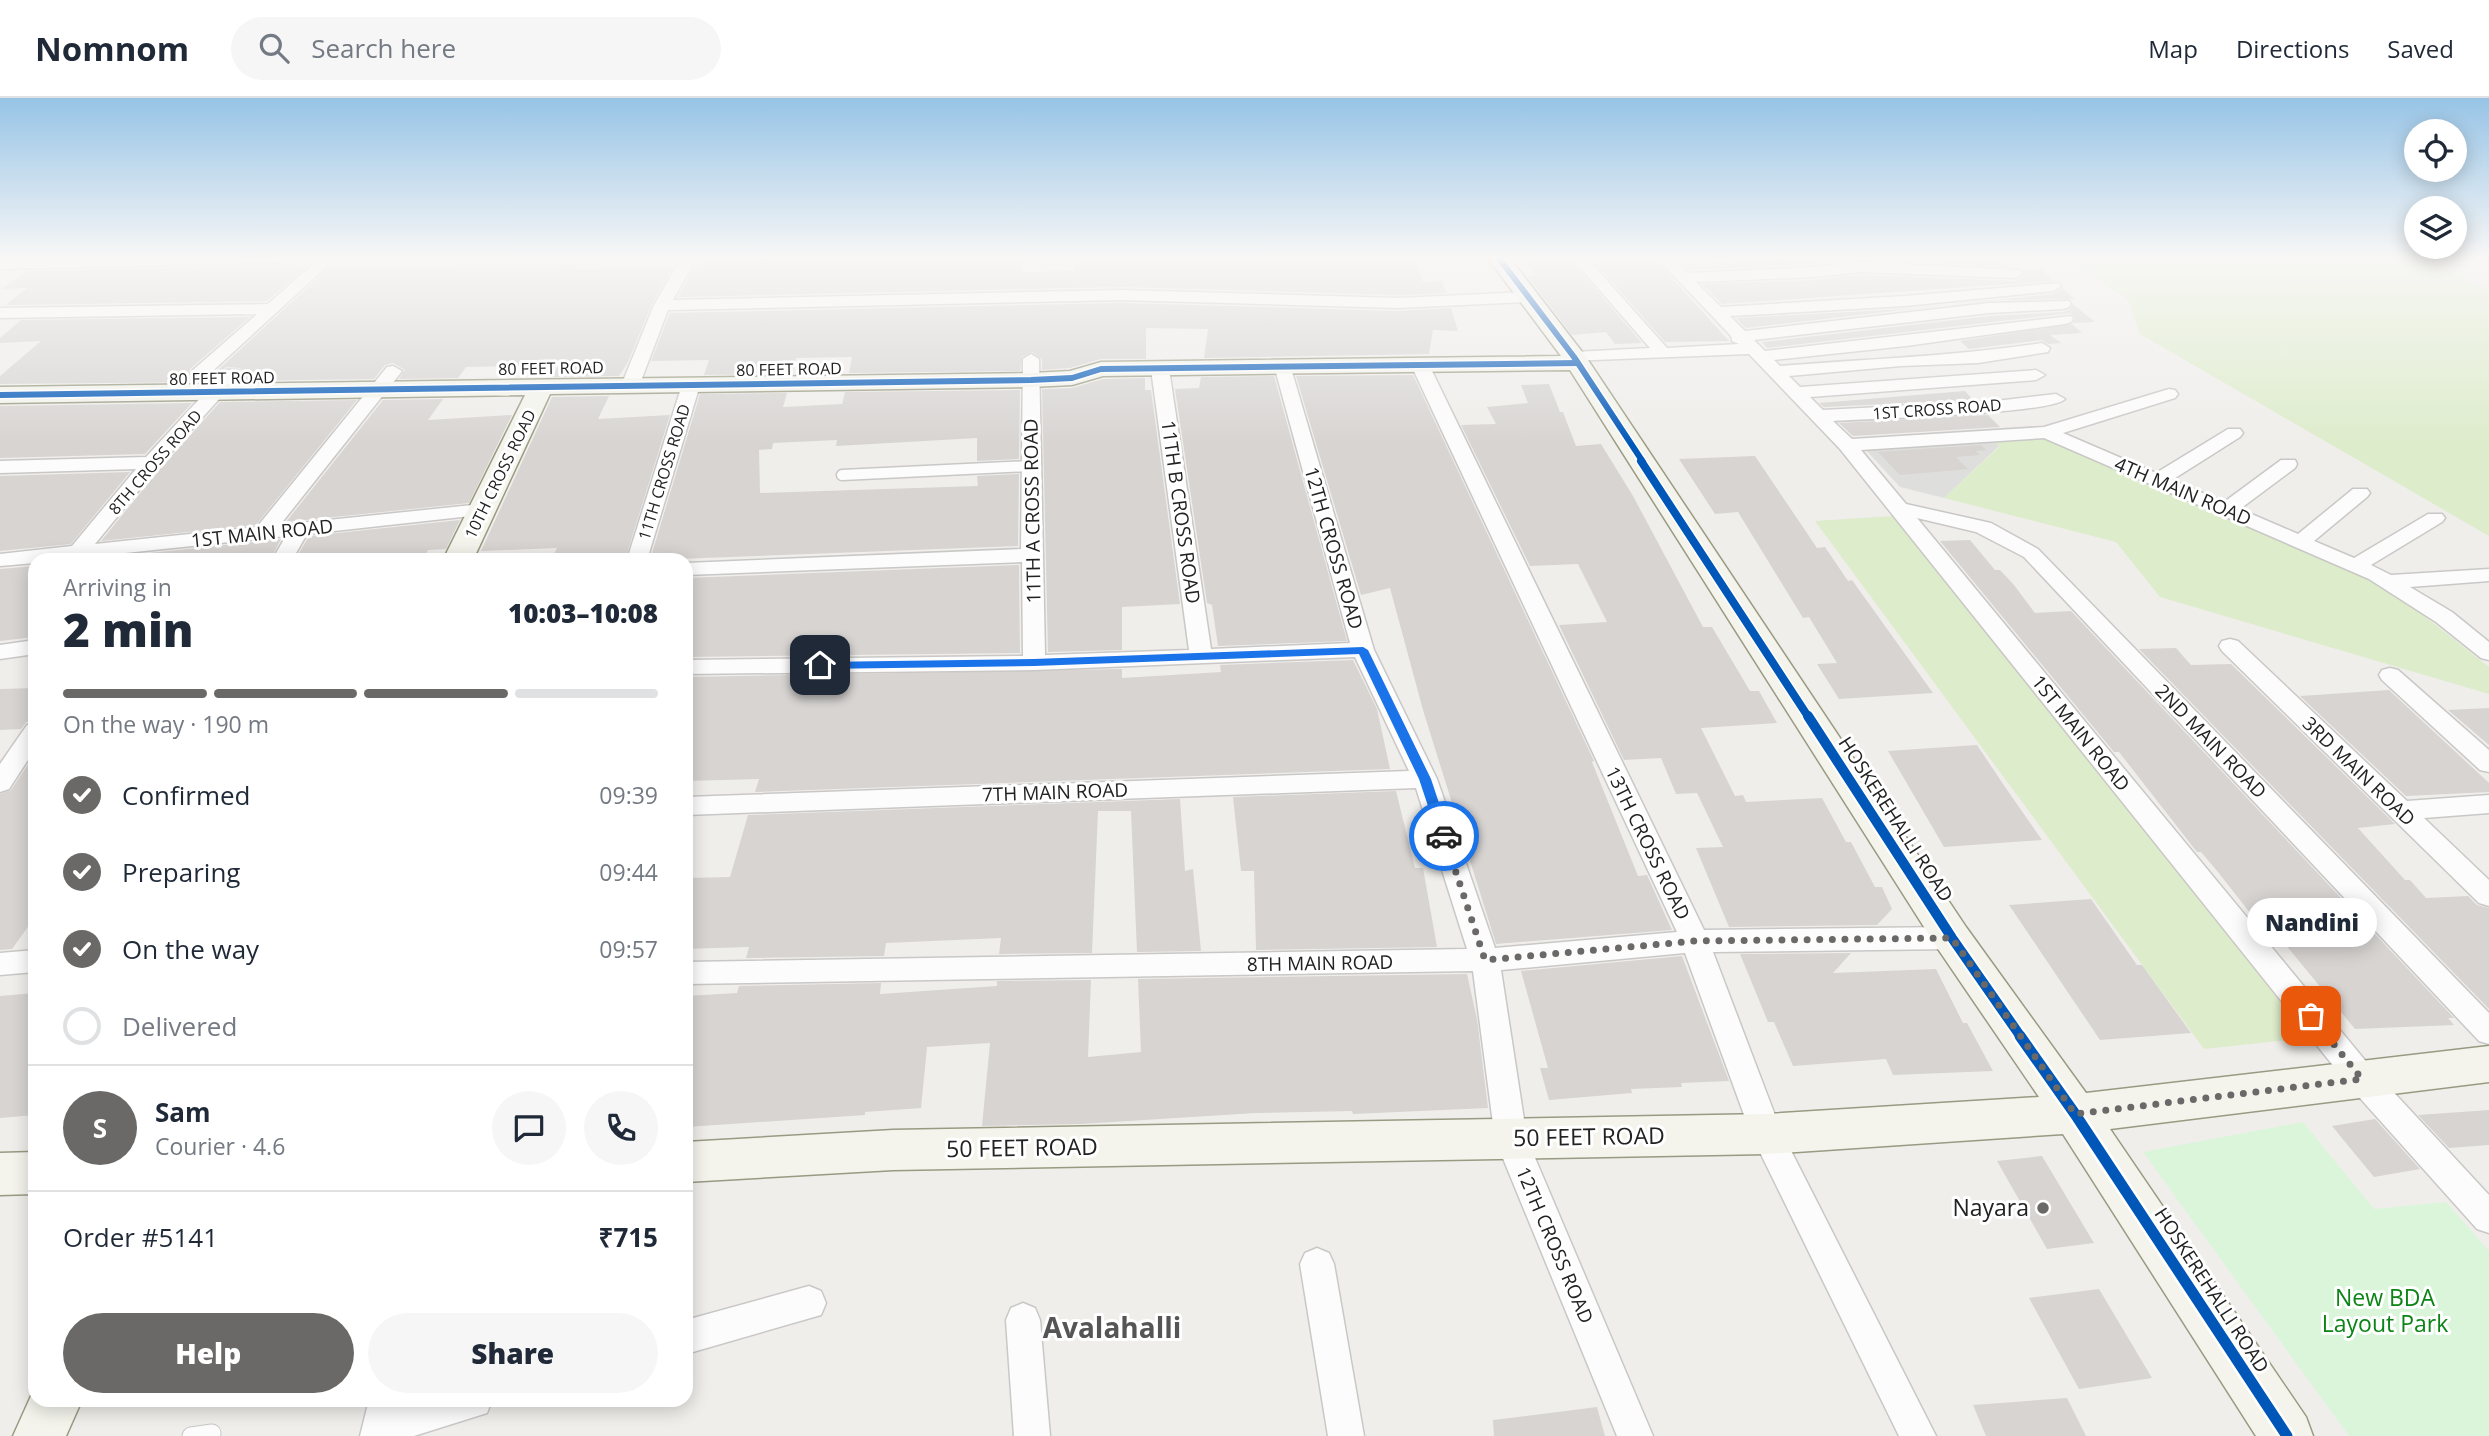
<!DOCTYPE html>
<meta charset="utf-8">
<style>
body{margin:0;font-family:"Open Sans",sans-serif;background:#f6f6f7;color:#1f2937;height:100vh;display:flex;flex-direction:column;font-size:26px;white-space:nowrap}
*{box-sizing:border-box;margin:0}
p{font-size:23px;color:#747a83}
.icon{flex:none;width:38px;height:38px;fill:none;stroke:currentColor;stroke-width:2;stroke-linecap:round;stroke-linejoin:round}
.map{position:relative;flex:1;overflow:hidden}
.details{position:absolute;left:28px;top:455px;width:665px;height:854px;display:flex;flex-direction:column;background:#fff;border-radius:21px;box-shadow:0 4px 18px #0003}
.details>*{flex:none}
.buttons{position:absolute;left:2404px;top:21px;display:grid;gap:14px}
.buttons a{display:grid;place-items:center;width:63px;height:63px;border-radius:50%;background:#fff;box-shadow:0 4px 18px #0003;font-size:35px}
.pin{position:absolute;display:grid;place-items:center;width:60px;height:60px;color:#fff;margin:-30px;border-radius:14px;box-shadow:0 4px 10px #0006}
.courier{position:absolute;display:grid;place-items:center;width:70px;height:70px;margin:-35px;border:5px solid #1a73e8;border-radius:50%;background:#fff;color:#222;box-shadow:0 2px 9px #0007}
.bubble{position:absolute;height:49px;border-radius:24px;background:#fff;box-shadow:0 4px 18px #0003;font-size:23px;font-weight:800;line-height:49px;text-align:center}
.summary em{font-style:normal;font-weight:800}
.summary div{display:flex;flex-direction:column-reverse}
.summary{display:flex;align-items:center;justify-content:space-between;height:119px;padding:0 35px}
h1{font-size:46px;font-weight:800;line-height:52px}
.bar{display:grid;grid-template-columns:repeat(4,1fr);gap:10px 7px;align-content:center;height:84px;padding:0 35px}
.bar i{height:9px;border-radius:5px;background:#e0e1e3}
.bar .on{background:#6a6968}
.bar p{grid-column:span 4}
.line{display:flex;align-items:center;gap:18px;padding:0 35px;border-top:2px solid #e0e1e3}
.line div{flex:1}
.round{display:grid;place-items:center;flex:none;width:74px;height:74px;border-radius:37px;background:#f6f6f7}
ol{padding:0 35px;list-style:none}
li{display:flex;align-items:center;gap:21px;height:77px}
li p{margin-inline-start:auto}
li .icon{padding:7px;border-radius:50%;background:#6a6968;color:#fff;stroke-width:4}
li:last-child{color:#747a83}
li i{width:38px;height:38px;border:4px solid #e0e1e3;border-radius:50%}
.action{display:flex;gap:14px;margin-top:auto;padding:14px 35px}
.action a{flex:1;height:80px;border-radius:42px;background:#6a6968;color:#fff;font-size:28px;font-weight:800;line-height:80px;text-align:center}
.action a+a{background:#f6f6f7;color:#1f2937}
header{display:flex;align-items:center;gap:42px;box-sizing:border-box;height:98px;padding:0 35px;background:#fff;border-bottom:2px solid #e0e1e3}
header strong{font-size:33px}
nav{display:flex;gap:38px;margin-inline-start:auto;font-size:24px}
.search{width:490px;height:63px;background:#f6f6f7;display:flex;align-items:center;gap:18px;box-sizing:border-box;padding:0 24px;border-radius:38px;color:#747a83;font-size:26px}
.map>svg:first-child{display:block}
.religious{fill:#dededc}
.grass{fill:#ddeccb}
.park{fill:#daf5da}
.building{fill:#d7d4d2}
.lines{fill:none;stroke-linecap:round;stroke-linejoin:round}
.lane-far1-casing{stroke:#c9c8c7;stroke-width:13}
.lane-casing{stroke:#c9c8c7;stroke-width:19}
.street-casing{stroke:#c9c8c7;stroke-width:3}
.secondary-casing{stroke:#999a82;stroke-width:3}
.lane-far1{stroke:#fdfcfc;stroke-width:10}
.lane{stroke:#fdfcfc;stroke-width:17}
.street{fill:#fdfcfc;fill-rule:evenodd}
.secondary{fill:#f4f4ed;fill-rule:evenodd}
.cycleway-far3-casing{stroke:#fff;stroke-width:9}
.cycleway-far2-casing{stroke:#fff;stroke-width:11}
.cycleway-far1-casing{stroke:#fff;stroke-width:14}
.cycleway-casing{stroke:#fff;stroke-width:16}
.cycleway-far3{stroke:#0057b8;stroke-width:6}
.cycleway-far2{stroke:#0057b8;stroke-width:8}
.cycleway-far1{stroke:#0057b8;stroke-width:10}
.cycleway{stroke:#0057b8;stroke-width:11}
.route{fill:#1a73e8}
.done{stroke:#6a6968;stroke-width:7;stroke-dasharray:0 12.6}
.poi-dot{fill:#6a6968;stroke:#fff;stroke-width:2.5}
.labels{text-anchor:middle;stroke-width:6;stroke-linejoin:round;paint-order:stroke}
.far-street-label{font-size:16px;fill:#222;stroke:#fff}
.street-label{font-size:19px;fill:#222;stroke:#fff}
.near-street-label{font-size:23px;fill:#222;stroke:#fff}
.near-poi-label{font-size:23px;fill:#222;stroke:#fff;text-anchor:end}
.near-park-label{font-size:23px;fill:#0c8416;stroke:#fff}
.near-quarter-label{font-size:28px;font-weight:bold;fill:#555;stroke:#fff}
</style>
<header>
<strong>Nomnom</strong>
<div class="search"><svg class="icon" aria-label="search" viewBox="0 0 24 24"><circle cx="10" cy="10" r="6"/><path d="M15 15l6 6"/></svg>Search here</div>
<nav><a>Map</a><a>Directions</a><a>Saved</a></nav>
</header>
<div class="map">
<svg width="2489" height="1338" viewBox="0 0 2489 1338">
<rect width="100%" height="100%" fill="#f0eeeb"/>
<polygon class="religious" points="1989,339 2000,347 1944,400 1900,389 1865,351"/>
<g class="grass">
<polygon points="2063,159 2423,159 2483,190 2489,189 2489,438 2140,236 2128,202"/>
<polygon points="2045,336 2381,484 2489,569 2489,596 2160,499 2116,444 1944,400 2000,348 1989,339"/>
<polygon points="1893,418 2317,939 2204,951 1815,423"/>
</g>
<polygon class="park" points="2303,1024 2374,1111 2446,1104 2489,1153 2489,1338 2349,1338 2143,1054"/>
<g class="building">
<polygon points="817,159 1025,159 1022,174 1074,173 1074,159 1416,163 1423,184 1442,183 1446,195 1398,197 1121,189 678,199 694,169 700,169 704,162"/>
<polygon points="1522,159 1568,159 1642,245 1615,246 1606,234 1572,237 1527,178 1534,177"/>
<polygon points="1590,159 1653,159 1729,243 1665,244"/>
<polygon points="1741,159 1999,159 2009,169 1860,161 1815,166 1688,172 1685,169 1731,167"/>
<polygon points="296,167 293,170 305,170 267,203 6,207 27,190 2,191 26,173"/>
<polygon points="578,167 575,171 673,169 652,206 628,264 619,278 552,279 559,267 466,269 458,280 399,281 405,272 393,265 385,267 374,281 239,283 244,276 240,270 226,269 212,284 0,286 0,278 41,243 0,245 0,240 21,222 250,219 191,270 187,277 199,284 207,282 330,169"/>
<polygon points="2041,171 2054,183 1722,206 1702,186 1815,182 1860,177 2015,183 2024,177 2024,172"/>
<polygon points="2062,190 2075,201 1989,202 1746,230 1736,220 1905,211 2053,196"/>
<polygon points="1121,205 1398,213 1451,210 1458,233 1433,232 1429,256 1204,260 1208,231 1146,230 1146,261 1101,261 1070,270 1042,272 1042,261 1032,254 1022,259 1020,273 849,275 852,259 796,260 792,276 704,277 709,262 651,263 670,215"/>
<polygon points="2073,206 2095,224 2073,225 2075,220 2071,215 1767,250 1762,244 1989,218 2063,214 2070,211"/>
<polygon points="2072,226 2082,235 2050,237 2061,245 2048,246 2042,242 1969,251 1960,243"/>
<polygon points="1413,277 1594,663 1592,664 1638,778 1647,777 1672,832 1496,846 1423,612 1390,490 1361,497 1296,278"/>
<polygon points="1274,278 1347,543 1218,548 1212,507 1207,505 1175,291 1199,290 1201,279"/>
<polygon points="1145,280 1145,292 1151,292 1180,506 1122,509 1122,552 1048,554 1042,291 1072,290 1103,281"/>
<polygon points="1549,286 1560,314 1563,314 1576,348 1601,346 1633,398 1703,529 1712,529 1750,593 1759,593 1777,625 1701,630 1735,698 1743,697 1746,704 1822,700 1846,744 1851,744 1875,789 1882,789 1892,811 1877,827 1729,829 1696,750 1723,749 1697,695 1676,696 1661,660 1624,662 1559,527 1607,524 1578,466 1530,468 1461,327 1496,326 1487,309 1528,305 1521,287"/>
<polygon points="1020,292 1019,361 977,363 977,340 836,348 837,342 773,345 772,351 759,352 760,395 978,388 977,378 1019,376 1018,448 650,462 700,296 787,295 783,309 842,306 845,294"/>
<polygon points="1965,293 1973,302 1824,309 1819,305"/>
<polygon points="609,298 598,321 670,317 625,462 551,462 557,450 481,453 552,299"/>
<polygon points="443,301 428,322 512,317 469,405 286,424 383,302"/>
<polygon points="357,302 256,427 101,443 160,371 220,304"/>
<polygon points="192,305 145,356 0,360 0,308"/>
<polygon points="1988,317 2000,329 1853,338 1839,325"/>
<polygon points="1981,347 1986,352 1976,353 1980,357 1956,359 1968,371 1900,377 1878,354"/>
<polygon points="1755,358 1817,450 1825,449 1848,483 1852,482 1933,595 1839,601 1817,566 1837,565 1809,519 1803,520 1738,414 1715,416 1679,361"/>
<polygon points="130,374 71,446 0,453 0,378"/>
<polygon points="460,422 446,451 428,452 423,462 295,462 309,438"/>
<polygon points="281,441 270,462 84,462"/>
<polygon points="1970,442 1995,472 2000,472 2014,487 2035,515 2071,513 2454,920 2448,920 2454,927 2355,931 2285,846 2281,846 2261,820 2254,820 2218,774 2201,754 2197,754 2119,654 2114,654 1940,443"/>
<polygon points="1019,467 1020,555 686,559 686,480"/>
<polygon points="35,468 35,539 0,543 0,471"/>
<polygon points="2176,550 2191,567 2231,566 2395,726 2358,730 2405,782 2410,782 2426,800 2468,798 2477,807 2489,810 2489,911 2139,551"/>
<polygon points="1353,562 1377,611 1390,671 755,694 759,681 686,683 686,579 1122,571 1122,580 1221,574 1220,567"/>
<polygon points="35,590 35,623 26,624 21,631 0,632 0,591"/>
<polygon points="2389,592 2489,685 2489,694 2406,698 2300,598"/>
<polygon points="2489,610 2489,647 2448,612"/>
<polygon points="1977,647 2005,689 2042,742 1944,749 1888,653"/>
<polygon points="35,656 35,819 12,851 0,852 0,696 11,692"/>
<polygon points="1396,693 1415,770 1423,770 1437,849 1256,852 1254,773 1241,773 1233,699"/>
<polygon points="1180,701 1185,773 1193,771 1201,853 1137,854 1131,713 1098,713 1092,855 999,856 1001,840 886,845 884,858 746,860 749,849 686,851 686,780 730,779 748,717"/>
<polygon points="2091,801 2137,867 2142,867 2191,935 2100,942 2009,807"/>
<polygon points="1851,855 1833,875 1936,871 1963,925 1967,925 1993,973 1893,977 1886,961 1793,968 1774,924 1768,924 1740,856"/>
<polygon points="1682,858 1729,983 1681,985 1682,989 1631,991 1632,995 1549,1002 1540,970 1548,970 1521,873"/>
<polygon points="1467,876 1477,921 1488,1010 1353,1016 1352,1013 1255,1015 1081,1026 982,1028 990,945 927,949 921,1010 865,1014 865,1017 686,1029 686,898 737,895 739,888 881,885 880,896 997,888 997,883 1091,882 1088,959 1141,954 1138,881"/>
<polygon points="35,895 35,1017 0,1020 0,898"/>
<polygon points="2489,1012 2489,1047 2449,1050 2418,1017"/>
<polygon points="2375,1021 2420,1071 2374,1079 2332,1028"/>
<polygon points="2042,1058 2094,1145 2047,1151 1997,1063"/>
<polygon points="2099,1191 2152,1280 2079,1291 2029,1200"/>
<polygon points="2067,1300 2086,1338 1986,1338 1973,1307"/>
<polygon points="1597,1309 1605,1338 1494,1338 1493,1322"/>
</g>
<g class="lines">
<g class="lane-far1-casing">
<polyline id="lane-far1" points="842,377 1030,368"/>
</g>
<g class="lane-casing">
<polyline id="lane" points="191,1338 212,1335"/>
</g>
<g class="street-casing">
<g id="street">
<polygon points="90,159 290,159 283,164 0,171 0,161"/>
<polygon points="321,159 337,159 205,280 199,281 190,276 193,272 257,216 0,220 0,210 268,206"/>
<polygon points="682,159 697,159 673,202 1121,192 1398,200 1526,194 1534,199 1526,204 1398,210 1121,202 668,212 639,288 630,293 624,292 621,288 654,207"/>
<path d="M1571 159H1586L1667 250 1739 246 1732 243 1731 238 1656 159H1738L1731 164 1679 167 1687 175 1815 169 1860 164 2020 172 2023 175 2015 180 1860 174 1815 179 1696 184 1721 209 1905 198 2059 185 2061 188 2053 193 1905 208 1730 218 1745 233 1989 205 2069 203 2071 206 2069 209 2063 211 1989 215 1754 242 1765 253 2071 218 2073 221 2071 224 2065 226 1906 248 1774 262 1780 268C1867 261 1955 258 2042 245L2050 250 2048 254 1978 265 1901 268 1789 278 1800 289 2036 272 2045 277 2036 282 1810 299 1823 312 1996 303 2056 296 2065 301C2052 316 1865 321 1833 323L1852 341 2044 329 2169 291 2175 292 2178 296 2175 300 2063 335 2156 375 2228 331H2240L2243 335 2240 339 2172 382 2224 404 2281 362H2295L2297 366 2295 370 2240 411 2298 436 2353 391H2367L2370 395 2367 399 2314 443 2354 460 2428 416H2442L2445 420 2442 424 2371 467 2391 477 2489 471V483L2410 489 2452 514 2489 544V562L2481 560 2436 524 2369 481 2044 340 1861 352 1906 406 1991 425 2038 451 2489 915V946L2479 943 2024 459 1976 434 1917 420 2373 972 2489 1097V1135L2477 1131 2351 990 1840 351 1749 256 1568 263 1566 259 1568 255 1574 254 1650 250Z"/>
<polygon points="1031,256 1039,261 1045,557 1189,552 1151,271 1160,266 1169,271 1211,551 1350,545 1275,271 1284,266 1290,267 1374,552 1437,681 1495,850 1677,834 1412,269 1421,264 1430,269 1704,832 1952,829 1962,832 1966,840 1962,848 1952,851 1713,854 1781,1033 1936,1338 1899,1338 1751,1036 1685,855 1501,872 1527,1041 1653,1338 1617,1338 1495,1041 1473,873 686,886 686,864 1467,851 1416,690 686,717 686,699 1409,673 1355,559 1034,572 686,576 686,562 1023,558 1022,464 686,477 686,465 1021,451 1023,261"/>
<polygon points="393,268 402,273 399,277 280,427 482,406 489,408 492,412 489,416 307,436 292,462 272,462 286,438 59,462 35,462 35,465 0,468 0,456 72,448 136,371 0,375 0,363 146,359 226,272 238,272 241,276 238,280 158,369 95,446 257,429 387,269"/>
<polygon points="691,282 700,287 647,462 627,462 682,287"/>
<polygon points="2230,541 2238,543 2407,703 2489,697 2489,715 2424,720 2489,782 2489,808 2479,805 2222,553 2219,548 2222,543"/>
<polygon points="35,542 35,556 0,561 0,547"/>
<polygon points="2390,570 2398,572 2489,652 2489,674 2480,672 2382,582 2379,577 2382,572"/>
<polygon points="35,625 35,651 9,691 0,694 0,666 27,627"/>
<polygon points="35,852 35,874 0,877 0,855"/>
<polygon points="1317,1150 1329,1155 1334,1166 1364,1338 1328,1338 1300,1166 1305,1155"/>
<polygon points="809,1188 821,1193 826,1205 821,1217 686,1256 686,1222"/>
<polygon points="1023,1205 1035,1210 1040,1222 1050,1338 1014,1338 1006,1222 1011,1210"/>
<polygon points="369,1302 405,1302 405,1304 413,1302 492,1302 487,1315 414,1338 360,1338"/>
</g>
</g>
<g class="secondary-casing">
<g id="secondary">
<polygon points="1487,159 1509,159 1586,259 1966,829 2086,995 2489,948 2489,984 2110,1031 2306,1319 2313,1338 2256,1338 2063,1036 1767,1056 893,1072 686,1084 686,1044 893,1032 1767,1016 2039,999 1938,851 1570,272 1103,278 1072,287 1031,289 550,296 473,462 443,462 525,297 0,305 0,289 1031,275 1070,273 1101,264 1561,258"/>
<polygon points="35,1054 35,1096 0,1097 0,1055"/>
<polygon points="35,1289 35,1302 82,1302 66,1338 13,1338"/>
</g>
</g>
<use href="#lane-far1" class="lane-far1"/>
<use href="#lane" class="lane"/>
<use href="#street" class="street"/>
<use href="#secondary" class="secondary"/>
<g class="cycleway-far3-casing">
<g id="cycleway-far3">
<polyline points="1498,159 1574,259 1643,364"/>
<polyline points="0,297 1031,282 1072,280 1101,271 1577,265"/>
</g>
</g>
<g class="cycleway-far2-casing">
<polyline id="cycleway-far2" points="1641,363 1809,620"/>
</g>
<g class="cycleway-far1-casing">
<polyline id="cycleway-far1" points="1808,618 1952,840 2021,939"/>
</g>
<g class="cycleway-casing">
<polyline id="cycleway" points="2020,938 2075,1016 2287,1338"/>
</g>
<use href="#cycleway-far3" class="cycleway-far3"/>
<use href="#cycleway-far2" class="cycleway-far2"/>
<use href="#cycleway-far1" class="cycleway-far1"/>
<use href="#cycleway" class="cycleway"/>
</g>
<linearGradient id="sky" x2="0" y2="1"><stop stop-color="#97c4e6"/><stop offset="0.46" stop-color="#f8f7f6"/><stop offset="1" stop-color="#f8f7f6" stop-opacity="0"/></linearGradient>
<rect width="2489" height="347" fill="url(#sky)"/>
<polygon class="route" points="1363,549 1368,552 1431,681 1450,738 1448,742 1444,743 1438,738 1419,681 1359,556 1034,568 820,571 814,567 820,564 1034,561"/>
<g class="lines">
<polyline class="done" points="1444,738 1485,862 1695,843 1952,840 2075,1016 2362,981 2311,918"/>
</g>
<circle class="poi-dot" cx="2043" cy="1110" r="7"/>
<g class="labels">
<g class="far-street-label">
<text transform="translate(551 270) rotate(-1)" y="6">80 FEET ROAD</text>
<text transform="translate(789 271) rotate(-1)" y="6">80 FEET ROAD</text>
<text transform="translate(222 280) rotate(-1)" y="6">80 FEET ROAD</text>
<text transform="translate(1937 311) rotate(-4)" y="6">1ST CROSS ROAD</text>
<text transform="translate(155 364) rotate(-49)" y="6">8TH CROSS ROAD</text>
<text transform="translate(664 374) rotate(-73)" y="6">11TH CROSS ROAD</text>
<text transform="translate(500 376) rotate(-64)" y="6">10TH CROSS ROAD</text>
</g>
<g class="street-label">
<text transform="translate(2183 393) rotate(23)" y="7">4TH MAIN ROAD</text>
<text transform="translate(1032 413) rotate(-91)" y="7">11TH A CROSS ROAD</text>
<text transform="translate(1181 414) rotate(82)" y="7">11TH B CROSS ROAD</text>
<text transform="translate(262 435) rotate(-6)" y="7">1ST MAIN ROAD</text>
<text transform="translate(1334 450) rotate(74)" y="7">12TH CROSS ROAD</text>
<text transform="translate(2081 635) rotate(51)" y="7">1ST MAIN ROAD</text>
<text transform="translate(2211 643) rotate(46)" y="7">2ND MAIN ROAD</text>
<text transform="translate(2359 673) rotate(44)" y="7">3RD MAIN ROAD</text>
<text transform="translate(1055 694) rotate(-2)" y="7">7TH MAIN ROAD</text>
<text transform="translate(1896 721) rotate(57)" y="7">HOSKEREHALLI ROAD</text>
<text transform="translate(1648 745) rotate(64)" y="7">13TH CROSS ROAD</text>
<text transform="translate(1320 865) rotate(-1)" y="7">8TH MAIN ROAD</text>
<text transform="translate(1555 1147) rotate(67)" y="7">12TH CROSS ROAD</text>
<text transform="translate(2212 1192) rotate(57)" y="7">HOSKEREHALLI ROAD</text>
</g>
<g class="near-street-label">
<text transform="translate(1589 1039) rotate(-1)" y="8">50 FEET ROAD</text>
<text transform="translate(1022 1050) rotate(-1)" y="8">50 FEET ROAD</text>
</g>
<g class="near-poi-label">
<text x="2029" y="1118">Nayara</text>
</g>
<g class="near-park-label">
<text x="2385" y="1208">New BDA<tspan x="2385" dy="26">Layout Park</tspan></text>
</g>
<g class="near-quarter-label">
<text x="1112" y="1240">Avalahalli</text>
</g>
</g>
</svg>
<div class="buttons">
<a><svg class="icon" aria-label="locate" viewBox="0 0 24 24"><circle cx="12" cy="12" r="6"/><path d="M12 2v4M12 18v4M2 12h4M18 12h4"/></svg></a>
<a><svg class="icon" aria-label="layers" viewBox="0 0 24 24"><path d="M12 4l9 5-9 5-9-5zM3 14l9 5 9-5"/></svg></a>
</div>
<div class="pin" style="left:2311px;top:918px;background:#ea580c"><svg class="icon" aria-label="bag" viewBox="0 0 24 24"><path d="M5 8h14l-1 12H6zM9 8a3 3 0 0 1 6 0"/></svg></div>
<div class="pin" style="left:820px;top:567px;background:#1f2937"><svg class="icon" aria-label="home" viewBox="0 0 24 24"><path d="M3 11l9-7 9 7M6 9v11h12V9"/></svg></div>
<div class="courier" style="left:1444px;top:738px"><svg class="icon" aria-label="car" viewBox="0 0 24 24"><path d="M5 17H2v-5l4-1 3-4h7l3 4 3 1v5h-3M9 17h6M6 11h13"/><circle cx="7" cy="17" r="2"/><circle cx="17" cy="17" r="2"/></svg></div>
<div class="bubble" style="left:2247px;top:800px;width:130px">Nandini</div>
<section class="details">
<div class="summary"><div><h1>2 min</h1><p>Arriving in</p></div><em>10:03–10:08</em></div>
<div class="bar"><i class="on"></i><i class="on"></i><i class="on"></i><i></i><p>On the way · 190 m</p></div>
<ol>
<li><svg class="icon" aria-label="check" viewBox="0 0 24 24"><path d="M5 12l5 5 9-10"/></svg>Confirmed<p>09:39</p></li>
<li><svg class="icon" aria-label="check" viewBox="0 0 24 24"><path d="M5 12l5 5 9-10"/></svg>Preparing<p>09:44</p></li>
<li><svg class="icon" aria-label="check" viewBox="0 0 24 24"><path d="M5 12l5 5 9-10"/></svg>On the way<p>09:57</p></li>
<li><i></i>Delivered</li>
</ol>
<div class="line" style="height:126px"><b class="round" style="background:#6a6968;color:#fff">S</b><div><b>Sam</b><p>Courier · 4.6</p></div><a class="round"><svg class="icon" aria-label="chat" viewBox="0 0 24 24"><path d="M4 5h16v11H9l-5 4z"/></svg></a><a class="round"><svg class="icon" aria-label="phone" viewBox="0 0 24 24"><path d="M5 4h4l2 5-3 2q2 4 5 5l2-3 5 2v4C11 20 4 13 5 4z"/></svg></a></div>
<div class="line" style="height:91px"><div>Order #5141</div><b>₹715</b></div>
<div class="action"><a>Help</a><a>Share</a></div>
</section>
</div>
